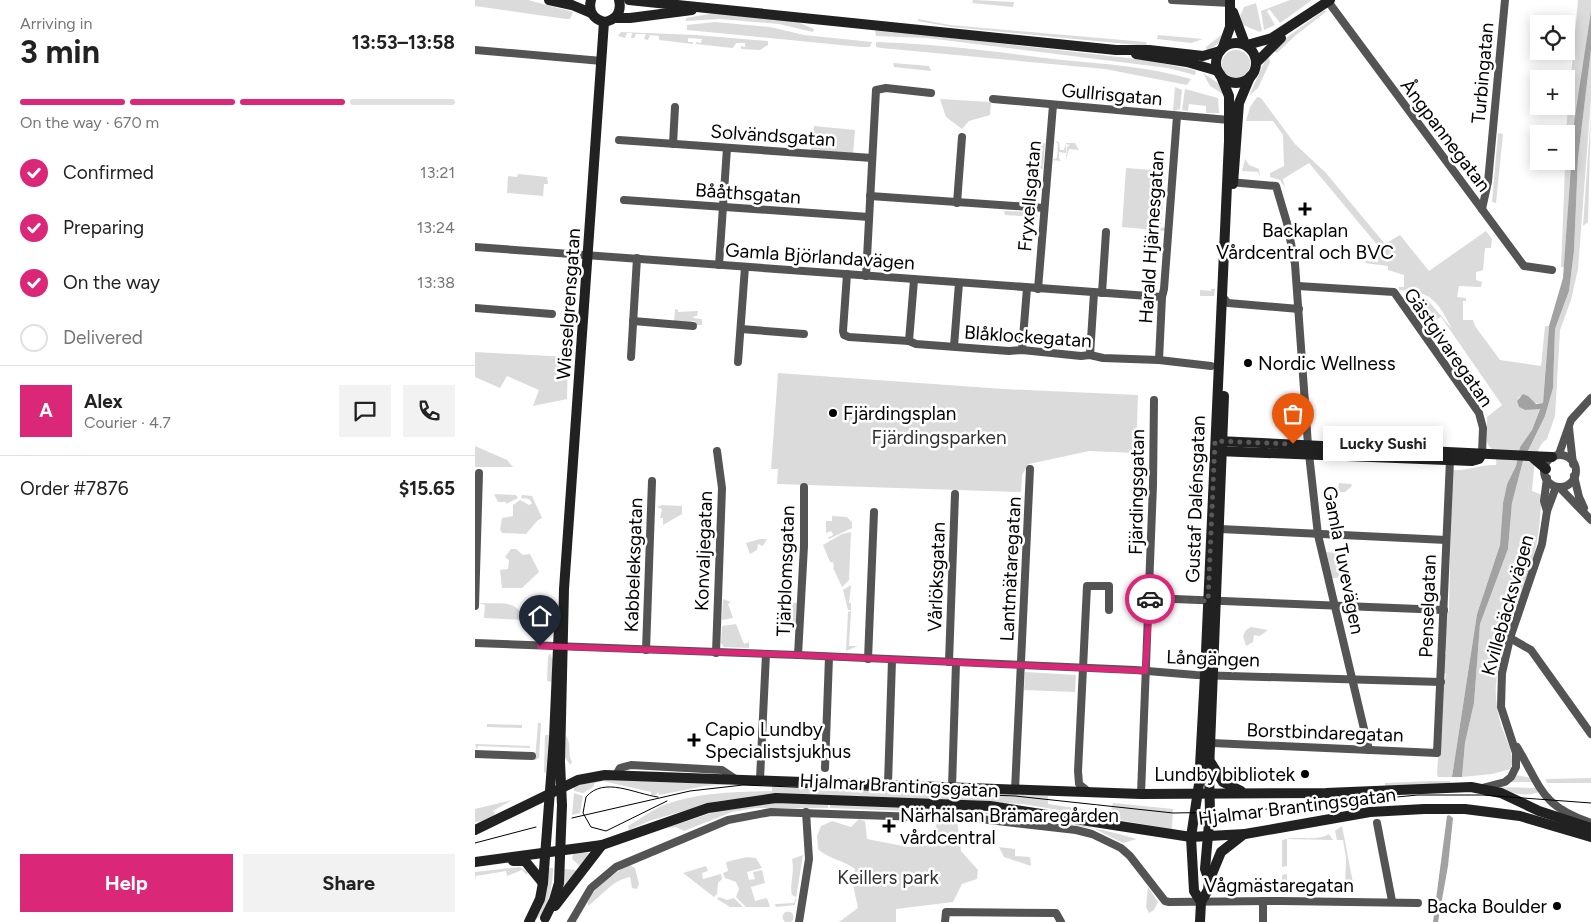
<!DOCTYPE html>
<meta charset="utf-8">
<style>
body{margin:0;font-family:Figtree,sans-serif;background:#f2f2f2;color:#222;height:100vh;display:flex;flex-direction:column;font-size:19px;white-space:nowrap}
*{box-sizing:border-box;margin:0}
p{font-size:16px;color:#767676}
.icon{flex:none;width:28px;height:28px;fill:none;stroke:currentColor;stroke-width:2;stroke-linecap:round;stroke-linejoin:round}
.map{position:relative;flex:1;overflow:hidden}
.sheet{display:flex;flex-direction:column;background:#fff;width:475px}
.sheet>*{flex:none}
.tools{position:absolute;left:1055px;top:15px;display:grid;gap:10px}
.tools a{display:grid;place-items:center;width:45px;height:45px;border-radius:0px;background:#fff;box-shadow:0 2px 12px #0003;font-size:25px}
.pin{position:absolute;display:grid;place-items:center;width:42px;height:42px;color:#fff;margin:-51px -21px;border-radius:50% 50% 50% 0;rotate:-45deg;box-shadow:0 0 5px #0007}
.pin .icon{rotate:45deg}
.courier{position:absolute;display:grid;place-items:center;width:50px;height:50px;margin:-25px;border:4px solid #db2777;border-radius:50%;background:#fff;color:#222;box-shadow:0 1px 6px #0007}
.bubble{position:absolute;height:35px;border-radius:0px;background:#fff;box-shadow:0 2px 12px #0003;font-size:16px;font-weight:700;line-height:35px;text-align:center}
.headline em{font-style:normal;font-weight:700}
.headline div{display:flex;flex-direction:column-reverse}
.headline{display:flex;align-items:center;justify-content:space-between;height:85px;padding:0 20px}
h1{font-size:32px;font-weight:700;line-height:38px}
.bar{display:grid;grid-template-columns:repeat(4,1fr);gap:8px 5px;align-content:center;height:60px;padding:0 20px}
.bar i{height:6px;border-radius:4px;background:#e0e0e0}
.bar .selected{background:#db2777}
.bar p{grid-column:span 4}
.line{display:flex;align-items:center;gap:12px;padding:0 20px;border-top:1px solid #e0e0e0}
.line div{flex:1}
.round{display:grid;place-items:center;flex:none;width:52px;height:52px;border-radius:0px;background:#f2f2f2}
ol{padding:0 20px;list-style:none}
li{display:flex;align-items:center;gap:15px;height:55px}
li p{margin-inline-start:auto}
li .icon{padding:5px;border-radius:50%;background:#db2777;color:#fff;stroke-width:4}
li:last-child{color:#767676}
li i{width:28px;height:28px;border:2px solid #e0e0e0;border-radius:50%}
.action{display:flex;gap:10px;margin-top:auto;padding:10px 20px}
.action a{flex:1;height:58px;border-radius:0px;background:#db2777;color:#fff;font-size:20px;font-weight:700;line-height:58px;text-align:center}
.action a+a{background:#f2f2f2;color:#222}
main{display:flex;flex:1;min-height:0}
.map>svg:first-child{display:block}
.green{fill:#dbdbdb}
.water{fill:#a2a2a2}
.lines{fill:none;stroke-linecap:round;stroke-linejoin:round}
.street{stroke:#545454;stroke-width:8}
.secondary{stroke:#212121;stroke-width:10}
.tram{stroke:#000;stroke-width:1}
.done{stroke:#595959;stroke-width:5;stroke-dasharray:0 9}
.route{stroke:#db2777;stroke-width:6}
.poi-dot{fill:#000;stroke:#fff;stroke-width:2}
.labels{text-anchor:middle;stroke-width:5;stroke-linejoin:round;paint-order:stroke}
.street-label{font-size:19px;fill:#000;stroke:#fff}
.poi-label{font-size:19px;fill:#000;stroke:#fff;text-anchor:start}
.park-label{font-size:19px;fill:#323232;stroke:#fff}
</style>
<main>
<section class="sheet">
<div class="headline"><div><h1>3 min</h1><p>Arriving in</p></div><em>13:53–13:58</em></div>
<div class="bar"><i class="selected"></i><i class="selected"></i><i class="selected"></i><i></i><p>On the way · 670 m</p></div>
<ol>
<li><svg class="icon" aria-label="check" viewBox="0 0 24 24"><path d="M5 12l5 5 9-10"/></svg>Confirmed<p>13:21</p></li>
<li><svg class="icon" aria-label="check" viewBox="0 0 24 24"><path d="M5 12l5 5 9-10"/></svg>Preparing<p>13:24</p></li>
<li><svg class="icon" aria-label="check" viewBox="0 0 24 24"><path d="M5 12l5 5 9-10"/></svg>On the way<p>13:38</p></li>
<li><i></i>Delivered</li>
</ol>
<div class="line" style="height:90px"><b class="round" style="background:#db2777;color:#fff">A</b><div><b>Alex</b><p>Courier · 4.7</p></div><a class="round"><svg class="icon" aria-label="chat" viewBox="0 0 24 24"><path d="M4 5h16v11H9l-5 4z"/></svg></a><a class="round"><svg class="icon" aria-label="phone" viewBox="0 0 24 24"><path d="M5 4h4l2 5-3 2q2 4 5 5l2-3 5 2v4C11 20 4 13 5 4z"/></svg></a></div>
<div class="line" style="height:65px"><div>Order #7876</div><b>$15.65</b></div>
<div class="action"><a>Help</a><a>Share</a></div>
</section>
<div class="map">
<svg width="1116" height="922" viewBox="0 0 1116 922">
<rect width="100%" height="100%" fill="#fff"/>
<g class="green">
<polygon points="0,0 53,0 98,12 95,19 91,19 0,6"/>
<polygon points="498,0 539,2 538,7 497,3"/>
<polygon points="815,0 837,0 805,23 794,9 792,11 800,25 789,30 786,11"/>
<polygon points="1103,0 1116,0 1116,11 1097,149 1089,267 1086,267 1092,119"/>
<polygon points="781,3 787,30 785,32 768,25 765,16 769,7"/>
<polygon points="848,11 852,11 821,35 802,53 796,49"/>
<polygon points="240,13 320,21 339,29 338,32 304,24 245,19 211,21 211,18"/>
<polygon points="443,19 475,25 671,42 672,46 477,27 443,21"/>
<polygon points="240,22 295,27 329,35 397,42 395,47 386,47 212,30 212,25"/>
<polygon points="400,29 670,60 715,69 721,71 720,75 693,68 452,38 401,36"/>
<polygon points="146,32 221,35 293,41 293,45 285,50 266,49 266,46 270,47 270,43 261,43 258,48 221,44 221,42 226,43 227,39 213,38 213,42 218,42 218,44 184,40 184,36 175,35 173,40 169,39 171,34 161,34 159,38 156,38 157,33 152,33 150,38 143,36"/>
<polygon points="750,32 747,41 732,51 731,47"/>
<polygon points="683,35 728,39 716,43 682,39"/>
<path d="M401 42C463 44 525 52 587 60 630 64 675 67 716 79L712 85 630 69 406 48 401 47Z"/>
<circle cx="761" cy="64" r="14"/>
<path d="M1116 50V99L1103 269 1096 300 1085 330 1080 416 1072 439C1058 447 1059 477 1057 491L1067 495C1065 516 1064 539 1058 559 1045 601 1025 640 1021 684 1020 698 1022 711 1026 725 1031 740 1040 753 1036 769L1017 774 987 777 990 743 999 703 1005 624 1033 549 1037 503 1048 461 1070 416 1078 388 1080 329 1094 291 1099 251 1103 158Z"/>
<polygon points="793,54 795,62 783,88 774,96"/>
<polygon points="418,63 454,66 456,71 419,67"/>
<polygon points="728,73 743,83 748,94 735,86"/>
<polygon points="700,87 707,90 705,109 698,111"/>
<polygon points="710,89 743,98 744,113 731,113 731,106 714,104 713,111 707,110"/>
<path d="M782 97 786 98 820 144 851 173 910 244 925 235 954 271 1011 231 1017 239 1016 248H1010L1008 270 1001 272V280L1007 282 1006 287 984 286 982 297 991 298V301H988V320H998L1000 326 1025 360 1066 366 1070 326H1074L1068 403H1058L1051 395 1044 397 1042 401 1044 407 1050 410 1065 408 1057 430 1045 447 1041 466 1032 484 1028 503 1025 545 1002 614 977 777H963L962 774 968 680H970L971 674 969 673 970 653 972 655 969 646 971 612 974 611 977 470C993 471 1006 464 1021 465 1023 455 1015 449 1012 442V417L1027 405 966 317 961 319 946 299 951 298 977 329C962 300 957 292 924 290V287H929V275L913 270V266L890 263 891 261 903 262 904 247 834 163 808 179 810 188 805 180 795 177V173L809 166 808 135 798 121H771L775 107Z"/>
<polygon points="465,99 516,102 515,115 494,121 487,129 471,117"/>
<polygon points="1116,112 1113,222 1108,226"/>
<polygon points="339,126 380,130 378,154 336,150"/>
<polygon points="1023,133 1028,134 1021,203 1017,202"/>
<polygon points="579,141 584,142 585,150 589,150 591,143 600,143 604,150 594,149 591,161 592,147 595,145 591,144 591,153 584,152 584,158 586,161 577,160 582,158 583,143"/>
<polygon points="563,143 570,143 568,169 562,168 562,163 566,165 566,161 562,162"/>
<polygon points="770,159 774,165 784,169 785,177 783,172 767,171"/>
<polygon points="651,168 690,171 686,227 691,228 691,231 647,227"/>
<polygon points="43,174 72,177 73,184 69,184 68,196 32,193 33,176 42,177"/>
<polygon points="529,211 561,212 563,217 530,215"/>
<polygon points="736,289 740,289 739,296 725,296 725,290 736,291"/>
<polygon points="200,309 203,310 203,312 223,311 222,316 219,316 218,318 227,319 227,325 220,325 220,321 217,321 215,324 199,323"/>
<polygon points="0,352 93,357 92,399 58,406 64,390 32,376 25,388 0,377"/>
<polygon points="303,373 529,389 663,395 661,453 614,451 554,464 547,475 546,492 302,484 303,469 296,469"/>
<polygon points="0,446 32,460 38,467 0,467"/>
<polygon points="864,483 876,484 877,486 870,492 865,492 863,490"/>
<polygon points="19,494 41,495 43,498 31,504 31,502 23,502"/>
<polygon points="47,495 57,496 67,518 63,520 51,534 27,533 25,530 27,518 38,516 38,505 45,500 54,505 57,503 54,499 46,498"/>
<polygon points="187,505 207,506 207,514 188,525 188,518 185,518 187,509 182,507"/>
<polygon points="357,516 372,517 377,522 377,528 354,539 353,537 357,536 358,534 356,531 351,533 351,521 357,521"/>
<polygon points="376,532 374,580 367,587 358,568 359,566 358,562 355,562 348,545 367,534"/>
<polygon points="285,539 292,539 288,546 283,544 282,550 275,554 271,543"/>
<polygon points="36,549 41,549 48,555 55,554 64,572 47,588 27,588 25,570 33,569 34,560 30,557"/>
<polygon points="849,552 865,553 864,578 855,578"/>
<polygon points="376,585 374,603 376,603 376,610 373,610 368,590"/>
<polygon points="248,599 256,602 253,604 258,618 247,620"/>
<polygon points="313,602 322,603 321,627 318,626 314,617 316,615 310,606"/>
<path d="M4 603C33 604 41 599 55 626L50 627V620L9 618 10 605Z"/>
<polygon points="376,611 374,646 383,646 371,651 373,612"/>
<polygon points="261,624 269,644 274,642 274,648 249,647 246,643 247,626"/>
<polygon points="776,627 793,630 785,636 779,635 778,642 771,646 768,636 771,630"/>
<polygon points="75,653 78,660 77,682 72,681 73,657"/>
<polygon points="550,672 601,675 600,692 549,690"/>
<polygon points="63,723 66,723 64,758 60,760"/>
<polygon points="12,724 47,725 47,728 12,727"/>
<polygon points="70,735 74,735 71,773 69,772"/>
<path d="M91 736C97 743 92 754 97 762L95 765 90 757Z"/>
<polygon points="0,744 55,746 55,748 3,746 2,750"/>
<polygon points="1041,775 1057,778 1059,782 1036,782"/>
<polygon points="1116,778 1116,783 1072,783 1070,779"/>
<polygon points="130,779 277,783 230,786 184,795 183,792 181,795 176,795 176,792 128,781 120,783 118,787 108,793 99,791 99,786"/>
<polygon points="956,781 975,781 975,784 910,786 910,783"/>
<path d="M297 783 548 794 573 796V804L635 813 638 803 698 809 697 829 548 804 311 794 243 801 174 821 154 830 153 826C165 819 177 810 189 805 223 792 261 792 297 791Z"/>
<path d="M1023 787 1063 788 1065 792C1048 797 1038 794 1023 787Z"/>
<polygon points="99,793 108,796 105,813 97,815"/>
<polygon points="37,800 18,811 20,814 11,821 0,822 0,809"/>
<polygon points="307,802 353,803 353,808 280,808 257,812 209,831 201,827 191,828 242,811"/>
<path d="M355 803C461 808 560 810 662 839L648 843 620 829 546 816 355 808Z"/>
<path d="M384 819 390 821 392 839 433 847 458 845 462 821 482 820 486 851 503 870 502 879 487 884 478 902 421 909V922H364L383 908 377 880 380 869C368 860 353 859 343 849L342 836 346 826 357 821 376 827Z"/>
<polygon points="867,826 878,883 872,884 870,889 871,858 868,840 862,840 860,831"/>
<path d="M854 834 858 840 812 839V866L807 867V840C822 835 841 842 854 834Z"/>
<polygon points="524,847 540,849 540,856 555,857 556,866 529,857"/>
<polygon points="98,853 116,853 105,866 97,859"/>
<path d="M328 855 320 905 301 907 300 904 319 903 321 897 317 895C314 884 320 875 317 859Z"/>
<polygon points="272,857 281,858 287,868 272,872 274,880 280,879 278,872 287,870 290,883 276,887 280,901 292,898 295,907 271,907 261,897 264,889 261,882 250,878 248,873 253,871 251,862"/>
<path d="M155 865 160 868 164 884 162 889 157 888 155 877C137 880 127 896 113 906 111 891 143 870 155 865Z"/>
<polygon points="231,866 233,871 227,873 228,879 246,874 247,879 243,883 242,894 239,897 208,873"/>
<polygon points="45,867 53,872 52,875 47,870 32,876 31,871 1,876 0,880 0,872"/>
<path d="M72 868H78C78 885 73 913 58 922L67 905Z"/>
<polygon points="89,869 102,870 86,894"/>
<polygon points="812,874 812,894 808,895 807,875"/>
<polygon points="673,887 683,902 679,910 674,913 671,907"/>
<polygon points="244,897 252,900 259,898 268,907 255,907 242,899"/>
<circle cx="313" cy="917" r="5.5"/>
</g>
<g class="water">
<polygon points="1116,11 1116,50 1103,158 1099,251 1094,291 1080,329 1078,388 1070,416 1048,461 1037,503 1033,549 1005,624 999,703 990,743 987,777 977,777 1002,614 1025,545 1028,503 1032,484 1041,466 1045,447 1057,430 1065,409 1050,410 1044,407 1042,401 1048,394 1053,396 1061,404 1068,403 1074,326 1088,278 1099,123"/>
<polygon points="974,815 978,818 973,866 963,922 958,922 972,816"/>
</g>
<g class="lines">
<g class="street">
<polyline points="697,0 756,3"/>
<polyline points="852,0 1049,266 1077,270"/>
<polyline points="0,50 127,61"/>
<polyline points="518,99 754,120"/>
<polyline points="144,140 397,158"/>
<polyline points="198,144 200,107"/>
<polyline points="754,182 801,186 812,223 820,264 833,445 843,535 894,750"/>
<polyline points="395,196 569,208"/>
<polyline points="149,200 394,217"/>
<polyline points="482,203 487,137"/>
<polyline points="1007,209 1013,182 1030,0"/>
<polyline points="0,247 687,297"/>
<polyline points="244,265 252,148"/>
<polyline points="372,274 368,331 369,335 374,337 434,341 441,344 534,351 547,350 606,356 615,355 628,358 684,360 736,366"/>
<polyline points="391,276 401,90 411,88 456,93"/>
<polyline points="823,286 919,292 1004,413 1008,428 1007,454"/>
<polyline points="563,289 578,105"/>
<polyline points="627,293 631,232"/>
<polyline points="747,296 753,303 824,309"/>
<polyline points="0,308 77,314"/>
<polyline points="158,321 218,326"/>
<polyline points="266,329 329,334"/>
<polyline points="434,341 439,280"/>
<polyline points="479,346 484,283"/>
<polyline points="547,350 552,288"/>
<polyline points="615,355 619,293"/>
<polyline points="156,357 162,258"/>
<polyline points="684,360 687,297 689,289 702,116"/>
<polyline points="263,362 270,267"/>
<polyline points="1094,428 1098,464"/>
<polyline points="1084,454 1096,420 1116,398"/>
<circle cx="1085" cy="471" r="16"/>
<polyline points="1099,476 1104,497 1109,508"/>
<polyline points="1085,488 1116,520"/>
<polyline points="1072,511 1069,501 1072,478"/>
<polyline points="745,529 971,540"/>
<polyline points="675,598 969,610"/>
<polyline points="0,606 4,473"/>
<polyline points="1035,638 1056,650 1116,734"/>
<polyline points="0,643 323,655 660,670 721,675 966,682"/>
<polyline points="171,650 177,481"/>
<polyline points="241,653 247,488 242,451"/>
<polyline points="323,655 329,546 329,487"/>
<polyline points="393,659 399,512"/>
<polyline points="474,662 480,494"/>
<polyline points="737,743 962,753 975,460"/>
<path d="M1042 747C1067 789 1066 806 1116 823"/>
<polyline points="0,754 57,756"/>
<polyline points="350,768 354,657"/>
<polyline points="141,775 145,768 156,765 247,770 259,778"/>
<polyline points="285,779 291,654"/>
<polyline points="413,784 417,660"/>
<polyline points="477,787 481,663"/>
<polyline points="1007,788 1030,782 1036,777 1041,767 1041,753 1026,707 1027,673 1035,638 1067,544 1072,511 1081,487"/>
<polyline points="540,790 555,469"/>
<polyline points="614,792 604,784 603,771 612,586 634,586 634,610"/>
<polyline points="666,794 678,485 679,400"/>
<polyline points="902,823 917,901"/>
<polyline points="96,922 116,888 141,867 253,820 296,812 505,819 601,830 617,834 646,848 655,856 690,901 694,902 806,901 943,903"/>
<polyline points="324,922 334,859 331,812"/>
<polyline points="470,922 471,912 581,913 586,922"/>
<polyline points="788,922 788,901"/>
</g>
<g class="secondary">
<polyline points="74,0 97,5 116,13"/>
<path d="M116 0C113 11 118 19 129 22 141 20 147 12 144 0"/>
<polyline points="154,0 641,50 674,50 728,56 745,51"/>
<polyline points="758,12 770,44"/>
<polyline points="140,18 155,18 217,10"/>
<circle cx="761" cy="63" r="20"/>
<polyline points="772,45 797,38 855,0"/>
<polyline points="748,47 755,27 755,0"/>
<polyline points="661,54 712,62 743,71"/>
<polyline points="782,62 806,38"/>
<polyline points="758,184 764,103 775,77"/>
<polyline points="743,441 1077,457"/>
<polyline points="742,451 997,461 1004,459 1007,454"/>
<polyline points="1057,457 1071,469"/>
<polyline points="736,763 748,782 766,791"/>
<polyline points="0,830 103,780 130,775 666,794 851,793 996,787 1026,793 1064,811 1116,828"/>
<polyline points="38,861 50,861 68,883"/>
<polyline points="0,862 127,845 233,808 301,798 515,806 716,837 770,834 895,812 949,809 990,809 1045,816 1116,837"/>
<polyline points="734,881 746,852 769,834"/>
<polyline points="726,902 719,891 716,837 724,784 730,674 754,141 754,96 745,74"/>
<polyline points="726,902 733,890 734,881 730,869 735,812 734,771 749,396"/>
<polyline points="80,906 127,845"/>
<polyline points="70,918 79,900 84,883 87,805 85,762 89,589 129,22"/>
<polyline points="54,922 65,899 68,883 79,738 84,625"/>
<polyline points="725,922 726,902"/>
</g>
<g class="tram">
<path d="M183 797C160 794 129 776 111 797L108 813 116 827 131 831 192 801"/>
<polyline points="97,818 215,791 268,785 540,796 698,813 760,812 943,795 1007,795 1116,803"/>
<polyline points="0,843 61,827"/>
</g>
</g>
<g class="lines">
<polyline class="done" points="675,599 733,601 740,441 818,444"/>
<polyline class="route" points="65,646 323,655 670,671 675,599"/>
</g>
<g class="poi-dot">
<path d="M827.5 201.5h5v5h5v5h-5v5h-5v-5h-5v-5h5z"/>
<circle cx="773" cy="363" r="5"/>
<circle cx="358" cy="413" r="5"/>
<path d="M216.5 732.5h5v5h5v5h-5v5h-5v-5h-5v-5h5z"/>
<circle cx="830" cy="774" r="5"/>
<path d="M411.5 818.5h5v5h5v5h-5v5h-5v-5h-5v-5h5z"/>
<circle cx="1082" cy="906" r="5"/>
</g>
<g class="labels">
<g class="street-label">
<text transform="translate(1007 73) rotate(-85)" y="7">Turbingatan</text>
<text transform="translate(637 94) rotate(5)" y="7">Gullrisgatan</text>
<text transform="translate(298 135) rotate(4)" y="7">Solvändsgatan</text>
<text transform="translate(971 135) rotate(53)" y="7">Ångpannegatan</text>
<text transform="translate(273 193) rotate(4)" y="7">Bååthsgatan</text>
<text transform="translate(554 196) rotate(-85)" y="7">Fryxellsgatan</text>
<text transform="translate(676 237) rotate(-86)" y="7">Harald Hjärnesgatan</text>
<text transform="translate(345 256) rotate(4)" y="7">Gamla Björlandavägen</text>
<text transform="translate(93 304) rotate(-86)" y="7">Wieselgrensgatan</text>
<text transform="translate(553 336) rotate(4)" y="7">Blåklockegatan</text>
<text transform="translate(974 347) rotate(55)" y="7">Gästgivaregatan</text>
<text transform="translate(661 492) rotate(-89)" y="7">Fjärdingsgatan</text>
<text transform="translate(720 499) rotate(-88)" y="7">Gustaf Dalénsgatan</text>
<text transform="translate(228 551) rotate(-88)" y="7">Konvaljegatan</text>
<text transform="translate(869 560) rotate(79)" y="7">Gamla Tuvevägen</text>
<text transform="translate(158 565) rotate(-88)" y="7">Kabbeleksgatan</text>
<text transform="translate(535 569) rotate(-87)" y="7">Lantmätaregatan</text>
<text transform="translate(310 571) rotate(-88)" y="7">Tjärblomsgatan</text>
<text transform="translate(461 577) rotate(-88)" y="7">Vårlöksgatan</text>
<text transform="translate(1032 605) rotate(-74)" y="7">Kvillebäcksvägen</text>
<text transform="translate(952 606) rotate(-88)" y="7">Penselgatan</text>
<text transform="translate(738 658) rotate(2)" y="7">Långängen</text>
<text transform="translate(850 732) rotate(2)" y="7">Borstbindaregatan</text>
<text transform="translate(424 785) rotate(3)" y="7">Hjalmar Brantingsgatan</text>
<text transform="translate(822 806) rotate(-7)" y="7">Hjalmar Brantingsgatan</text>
<text x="804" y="892">Vågmästaregatan</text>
</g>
<g class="poi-label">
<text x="830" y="237" text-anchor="middle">Backaplan<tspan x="830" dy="22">Vårdcentral och BVC</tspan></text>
<text x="783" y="370">Nordic Wellness</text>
<text x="368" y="420">Fjärdingsplan</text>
<text x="230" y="736">Capio Lundby<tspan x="230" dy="22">Specialistsjukhus</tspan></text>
<text x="820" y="781" text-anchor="end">Lundby bibliotek</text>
<text x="425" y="822">Närhälsan Brämaregården<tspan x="425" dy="22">vårdcentral</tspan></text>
<text x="1072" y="913" text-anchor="end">Backa Boulder</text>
</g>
<g class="park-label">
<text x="464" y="444">Fjärdingsparken</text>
<text x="413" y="884">Keillers park</text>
</g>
</g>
</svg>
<div class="tools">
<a><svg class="icon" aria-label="locate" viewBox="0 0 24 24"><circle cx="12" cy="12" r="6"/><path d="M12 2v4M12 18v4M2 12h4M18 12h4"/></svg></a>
<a>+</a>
<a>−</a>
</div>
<div class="pin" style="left:818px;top:444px;background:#ea580c"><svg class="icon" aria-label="bag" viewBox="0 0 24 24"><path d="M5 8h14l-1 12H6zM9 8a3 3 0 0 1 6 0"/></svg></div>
<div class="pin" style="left:65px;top:646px;background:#1f2937"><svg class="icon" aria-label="home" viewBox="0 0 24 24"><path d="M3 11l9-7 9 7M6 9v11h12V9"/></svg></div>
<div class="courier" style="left:675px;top:599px"><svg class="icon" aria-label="car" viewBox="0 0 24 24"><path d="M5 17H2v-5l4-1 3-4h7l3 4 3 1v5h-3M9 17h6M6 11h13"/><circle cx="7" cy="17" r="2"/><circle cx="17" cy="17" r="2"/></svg></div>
<div class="bubble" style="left:848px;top:426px;width:120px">Lucky Sushi</div>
</div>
</main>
